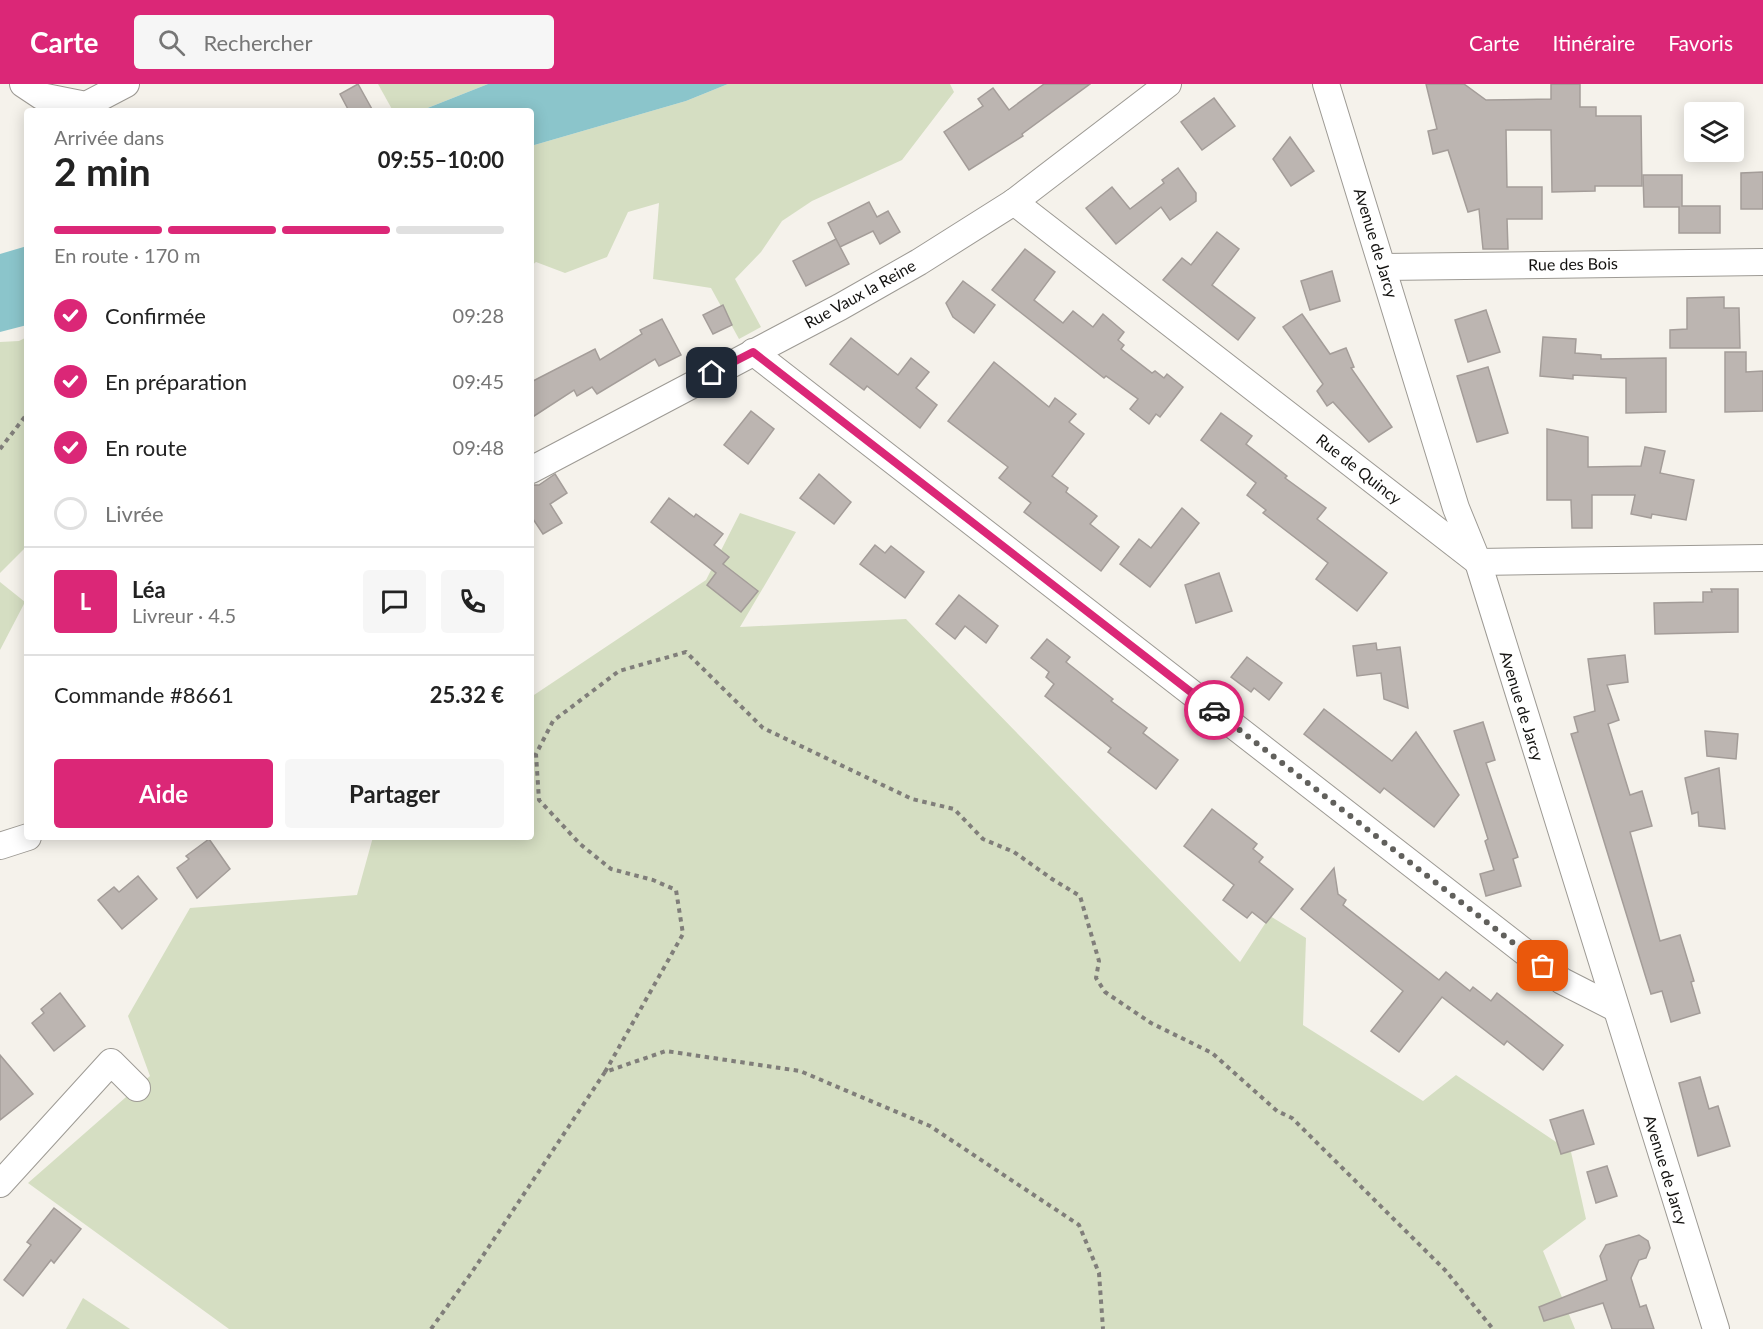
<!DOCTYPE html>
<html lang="fr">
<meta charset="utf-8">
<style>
body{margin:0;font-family:Lato,sans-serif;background:#f6f6f6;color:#222;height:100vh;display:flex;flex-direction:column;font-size:22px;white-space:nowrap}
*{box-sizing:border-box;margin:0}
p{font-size:20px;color:#767676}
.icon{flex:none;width:33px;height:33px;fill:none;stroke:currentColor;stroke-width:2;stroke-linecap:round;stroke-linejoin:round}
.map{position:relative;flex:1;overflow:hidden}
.drawer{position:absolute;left:24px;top:24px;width:510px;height:732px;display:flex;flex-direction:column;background:#fff;border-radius:6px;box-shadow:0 3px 15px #0003}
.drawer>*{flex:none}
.fabs{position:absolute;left:1684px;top:18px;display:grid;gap:12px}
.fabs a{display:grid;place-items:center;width:60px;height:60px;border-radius:6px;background:#fff;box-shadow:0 3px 15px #0003;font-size:30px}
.pin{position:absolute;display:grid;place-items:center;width:51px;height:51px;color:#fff;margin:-26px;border-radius:12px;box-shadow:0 3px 9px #0006}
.courier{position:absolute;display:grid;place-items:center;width:60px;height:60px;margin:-30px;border:4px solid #db2777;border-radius:50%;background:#fff;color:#222;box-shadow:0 2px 8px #0007}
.headline em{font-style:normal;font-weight:700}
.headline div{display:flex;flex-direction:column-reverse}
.headline{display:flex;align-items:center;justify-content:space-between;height:102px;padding:0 30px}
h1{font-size:39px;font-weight:700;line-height:45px}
.bar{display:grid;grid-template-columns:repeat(4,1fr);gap:9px 6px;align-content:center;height:72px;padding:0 30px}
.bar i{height:8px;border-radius:4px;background:#e0e0e0}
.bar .selected{background:#db2777}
.bar p{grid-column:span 4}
.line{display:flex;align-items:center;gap:15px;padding:0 30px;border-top:2px solid #e0e0e0}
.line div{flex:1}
.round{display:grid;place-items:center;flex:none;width:63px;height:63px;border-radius:6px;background:#f6f6f6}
ol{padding:0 30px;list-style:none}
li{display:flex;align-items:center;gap:18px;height:66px}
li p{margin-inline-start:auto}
li .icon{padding:6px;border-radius:50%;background:#db2777;color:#fff;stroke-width:4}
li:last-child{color:#767676}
li i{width:33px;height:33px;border:3px solid #e0e0e0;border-radius:50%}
.action{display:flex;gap:12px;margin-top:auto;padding:12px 30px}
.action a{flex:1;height:69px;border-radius:6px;background:#db2777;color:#fff;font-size:24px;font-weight:700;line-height:69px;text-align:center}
.action a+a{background:#f6f6f6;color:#222}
header{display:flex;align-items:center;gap:36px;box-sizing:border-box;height:84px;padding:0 30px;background:#db2777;color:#fff}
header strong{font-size:28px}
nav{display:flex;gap:33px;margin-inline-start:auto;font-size:21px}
.search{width:420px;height:54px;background:#f6f6f6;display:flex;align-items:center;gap:15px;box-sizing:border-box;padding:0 21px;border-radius:6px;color:#767676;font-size:22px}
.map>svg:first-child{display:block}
.green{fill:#d5dec2}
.water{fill:#8bc5cb}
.building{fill:#bcb5b1;stroke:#a49d99;stroke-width:1.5}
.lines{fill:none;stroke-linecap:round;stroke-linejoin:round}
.street-casing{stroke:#9d9a94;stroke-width:28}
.path{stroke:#807e7a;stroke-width:4;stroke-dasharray:4.5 4.5;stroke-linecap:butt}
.street{stroke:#fff;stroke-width:26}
.done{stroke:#61605c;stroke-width:6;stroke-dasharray:0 10.8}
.route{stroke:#db2777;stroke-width:8}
.labels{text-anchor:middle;stroke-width:4.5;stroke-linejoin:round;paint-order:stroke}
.street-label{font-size:16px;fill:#12110f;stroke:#fff}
</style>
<header>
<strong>Carte</strong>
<div class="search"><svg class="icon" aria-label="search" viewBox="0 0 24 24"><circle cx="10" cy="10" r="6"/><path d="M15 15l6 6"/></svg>Rechercher</div>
<nav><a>Carte</a><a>Itinéraire</a><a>Favoris</a></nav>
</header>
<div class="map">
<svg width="1763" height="1245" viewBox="0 0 1763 1245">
<rect width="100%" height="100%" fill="#f5f2eb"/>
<g class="green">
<polygon points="378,0 488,0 420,27 393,27"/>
<polygon points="728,0 950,0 954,8 902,76 812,117 782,137 761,168 735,195 761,243 739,255 711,204 653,195 659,119 628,128 607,173 565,189 536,178 531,182 531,62 686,17"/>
<polygon points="27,253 27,462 0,489 0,258 19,257"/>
<polygon points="740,429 796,448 740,543 906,535 1240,878 1270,832 1306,854 1303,941 1423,1017 1456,991 1571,1068 1586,1135 1543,1167 1575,1245 229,1245 28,1099 150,992 128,932 190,824 357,811 373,753 531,753 531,613 706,496"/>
<polygon points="0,498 25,518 0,566"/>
<polygon points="83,1214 130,1245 66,1245"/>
</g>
<g class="water">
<polygon points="488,0 728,0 686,17 531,62 531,27 420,27"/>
<polygon points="27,162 27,241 0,248 0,170"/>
</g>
<g class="building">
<polygon points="358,0 373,27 349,27 340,10"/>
<polygon points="1044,0 1090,0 1022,50 1023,52 969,86 944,48 983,22 978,15 993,4 1009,26"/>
<polygon points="1426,0 1464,0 1486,16 1551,15 1551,0 1580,0 1580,23 1596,23 1596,32 1641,32 1642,102 1595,102 1595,107 1552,108 1551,46 1506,46 1507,103 1542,103 1542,135 1507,135 1508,165 1483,165 1479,125 1468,128 1448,66 1433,70 1428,47 1437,45"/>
<polygon points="1214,14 1235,42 1202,66 1181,38"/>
<polygon points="1290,53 1314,87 1291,102 1273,75"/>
<polygon points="1178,84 1196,109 1196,117 1170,136 1161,123 1116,160 1086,124 1112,103 1130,125 1164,99 1162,96"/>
<polygon points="1763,88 1763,125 1741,125 1741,89"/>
<polygon points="1643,91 1682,91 1682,122 1720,122 1720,149 1679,149 1679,123 1644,123"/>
<polygon points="869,118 877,133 888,127 900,148 880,160 873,147 840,163 828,139"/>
<polygon points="1217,148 1239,165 1212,201 1255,234 1238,256 1163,196 1182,174 1191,181"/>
<polygon points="836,155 849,180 806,202 793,177"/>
<polygon points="1025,165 1055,188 1034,216 1063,239 1073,227 1093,243 1103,230 1124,248 1118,256 1124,261 1121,265 1152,289 1155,287 1164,294 1167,290 1183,303 1160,333 1156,330 1149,340 1130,325 1138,315 1106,292 1104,294 992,206"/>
<polygon points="1332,187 1340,217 1310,226 1301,197"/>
<polygon points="963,197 995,221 974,249 953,233 946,219"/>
<polygon points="1724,213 1724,224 1739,224 1740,264 1670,264 1670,246 1687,245 1687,214"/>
<polygon points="723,221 732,241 713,250 703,231"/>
<polygon points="1486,226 1500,268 1468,278 1455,236"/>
<polygon points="1302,230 1330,270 1346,264 1354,283 1351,284 1392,343 1369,358 1333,318 1327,322 1317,307 1323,300 1283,243"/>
<polygon points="662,235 681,271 659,282 655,275 597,310 592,303 577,312 574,306 531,334 531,298 595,265 600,276 642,250 640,246"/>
<polygon points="1543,253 1576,255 1575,269 1601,271 1601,275 1666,274 1666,328 1626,329 1626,294 1573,291 1573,295 1540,292"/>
<polygon points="851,254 898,291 911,274 929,288 916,304 937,321 920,344 867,302 864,306 830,280"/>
<polygon points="1725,268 1746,268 1746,288 1763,287 1763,327 1725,328"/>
<polygon points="994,278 1049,323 1055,314 1076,330 1069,338 1084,350 1052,392 1068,404 1066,408 1097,432 1090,440 1119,463 1101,487 1024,428 1031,419 999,394 1008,383 948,337"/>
<polygon points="1488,283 1508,349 1477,358 1457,292"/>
<polygon points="751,327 774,345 748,380 724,361"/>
<polygon points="1221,329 1252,352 1246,360 1287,392 1285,394 1326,424 1317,435 1387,489 1357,527 1316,495 1328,479 1263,429 1266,426 1247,411 1256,399 1201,356"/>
<polygon points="1547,345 1588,353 1588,383 1641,382 1645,363 1665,367 1660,389 1694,396 1686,436 1652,430 1651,434 1631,430 1635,411 1592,411 1592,444 1572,444 1571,416 1547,416"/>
<polygon points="555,390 567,409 550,420 562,439 543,450 531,432 531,401 539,401"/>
<polygon points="819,390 851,418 834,440 800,414"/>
<polygon points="669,414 694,433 696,430 723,450 714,461 729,473 723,480 758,507 741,528 707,501 716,489 651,438"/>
<polygon points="1182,424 1199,439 1150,503 1120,480 1139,455 1151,464"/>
<polygon points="875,461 885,469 891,462 924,488 905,514 860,480"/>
<polygon points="1219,489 1232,527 1196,539 1185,501"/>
<polygon points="1711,505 1738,505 1738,548 1655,550 1654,519 1703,518 1703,508 1712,508"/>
<polygon points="959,511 998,542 986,559 965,542 955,555 936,540"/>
<polygon points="1047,555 1070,573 1066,578 1113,615 1111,617 1147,644 1143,649 1178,676 1156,705 1108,668 1111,664 1045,612 1054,600 1046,593 1049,588 1031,574"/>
<polygon points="1376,559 1377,566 1400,563 1408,624 1384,615 1381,589 1357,592 1353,562"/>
<polygon points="1625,571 1628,598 1607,601 1619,636 1608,640 1630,711 1642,707 1652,742 1630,748 1660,857 1680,851 1694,897 1691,898 1700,929 1671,938 1662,907 1651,910 1646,894 1571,650 1578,648 1574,633 1595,627 1588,575"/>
<polygon points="1247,573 1282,599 1269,616 1254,604 1251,608 1231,593"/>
<polygon points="1324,625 1392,677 1416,648 1459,711 1434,743 1384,704 1380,709 1304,650"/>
<polygon points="1483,638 1495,676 1486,679 1518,773 1513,775 1521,802 1486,812 1480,790 1494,786 1485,757 1488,755 1454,647"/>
<polygon points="1705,647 1738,650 1736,675 1707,672"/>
<polygon points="1719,684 1725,745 1699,742 1698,728 1692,730 1685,694"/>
<polygon points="1212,725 1257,760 1253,765 1263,773 1259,778 1293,805 1266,839 1252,828 1247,834 1223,816 1234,801 1184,762"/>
<polygon points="209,755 230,785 197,814 177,784 189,775 186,772"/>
<polygon points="1334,784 1338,810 1346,816 1343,821 1439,896 1446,888 1470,907 1473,903 1491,917 1497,909 1563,961 1543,986 1507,957 1504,961 1442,913 1399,968 1371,947 1403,907 1301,825"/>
<polygon points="138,792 157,815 122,845 98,816 114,803 119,808"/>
<polygon points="60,909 85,942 54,967 32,939 44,929 41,925"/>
<polygon points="0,971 33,1010 0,1036"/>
<polygon points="1700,993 1709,1025 1718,1022 1730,1062 1698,1072 1679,999"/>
<polygon points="1583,1026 1594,1060 1561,1070 1550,1036"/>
<polygon points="1607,1082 1617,1112 1596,1119 1587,1088"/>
<polygon points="54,1124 81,1145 54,1179 51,1176 23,1212 4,1196 31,1161 27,1158"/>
<polygon points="1639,1151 1648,1157 1650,1164 1646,1174 1639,1176 1631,1194 1640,1223 1646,1221 1654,1245 1612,1245 1603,1219 1544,1237 1539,1223 1607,1196 1600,1172 1606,1161"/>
</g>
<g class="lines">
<g class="street-casing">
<g id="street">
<polyline points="23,0 41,12 86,21 126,0"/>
<polyline points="1326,0 1456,424 1478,478 1716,1245"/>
<polyline points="1014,118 1478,478 1763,474"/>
<polyline points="1384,183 1763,178"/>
<polyline points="753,268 1562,897 1615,924"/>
<polyline points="531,386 840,223 919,178 1014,118 1168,0"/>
<polyline points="0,762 28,753"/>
<polyline points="0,1100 111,978 137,1004"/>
</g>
</g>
<g class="path">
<polyline points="0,365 27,330"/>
<polyline points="605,988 683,850 676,806 653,796 611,785 580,760 539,716 536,670 553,637 619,587 686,568 763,644 912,715 954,725 983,755 1014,768 1052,795 1080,812 1099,877 1096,894 1105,908 1151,939 1212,969 1277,1027 1292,1034 1445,1186 1493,1245"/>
<polyline points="431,1245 472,1188 605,988 666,967 800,987 930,1042 1079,1141 1099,1189 1103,1245"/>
</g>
<use href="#street" class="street"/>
</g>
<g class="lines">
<polyline class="done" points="1214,626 1543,882"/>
<polyline class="route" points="712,289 753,268 1214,626"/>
</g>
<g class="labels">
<g class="street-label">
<text transform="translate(1376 159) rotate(73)" y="6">Avenue de Jarcy</text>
<text transform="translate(1573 180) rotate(-1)" y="6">Rue des Bois</text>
<text transform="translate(860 210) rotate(-29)" y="6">Rue Vaux la Reine</text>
<text transform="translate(1359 385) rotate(38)" y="6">Rue de Quincy</text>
<text transform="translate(1522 622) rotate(73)" y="6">Avenue de Jarcy</text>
<text transform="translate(1666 1086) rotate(73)" y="6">Avenue de Jarcy</text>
</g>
</g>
</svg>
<div class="fabs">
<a><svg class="icon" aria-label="layers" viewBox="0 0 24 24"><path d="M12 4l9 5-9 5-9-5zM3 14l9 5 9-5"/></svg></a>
</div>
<div class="pin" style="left:1543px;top:882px;background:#ea580c"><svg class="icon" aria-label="bag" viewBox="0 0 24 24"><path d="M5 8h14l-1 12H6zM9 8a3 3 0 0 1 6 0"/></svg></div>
<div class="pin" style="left:712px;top:289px;background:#1f2937"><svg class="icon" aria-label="home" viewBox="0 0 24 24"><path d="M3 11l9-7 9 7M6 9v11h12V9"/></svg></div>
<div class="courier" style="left:1214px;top:626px"><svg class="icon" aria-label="car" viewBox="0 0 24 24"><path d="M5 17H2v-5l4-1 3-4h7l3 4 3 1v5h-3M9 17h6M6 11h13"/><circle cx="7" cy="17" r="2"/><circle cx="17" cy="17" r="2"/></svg></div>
<section class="drawer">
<div class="headline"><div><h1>2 min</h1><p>Arrivée dans</p></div><em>09:55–10:00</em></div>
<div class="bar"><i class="selected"></i><i class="selected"></i><i class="selected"></i><i></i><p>En route · 170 m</p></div>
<ol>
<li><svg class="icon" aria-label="check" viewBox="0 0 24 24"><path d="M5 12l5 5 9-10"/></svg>Confirmée<p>09:28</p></li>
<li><svg class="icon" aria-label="check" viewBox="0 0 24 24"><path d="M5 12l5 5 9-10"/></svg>En préparation<p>09:45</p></li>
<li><svg class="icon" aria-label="check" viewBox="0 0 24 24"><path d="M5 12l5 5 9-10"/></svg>En route<p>09:48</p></li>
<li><i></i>Livrée</li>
</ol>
<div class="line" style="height:108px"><b class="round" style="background:#db2777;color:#fff">L</b><div><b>Léa</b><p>Livreur · 4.5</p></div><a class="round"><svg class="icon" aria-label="chat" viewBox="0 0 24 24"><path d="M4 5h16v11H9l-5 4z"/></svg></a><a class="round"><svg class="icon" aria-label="phone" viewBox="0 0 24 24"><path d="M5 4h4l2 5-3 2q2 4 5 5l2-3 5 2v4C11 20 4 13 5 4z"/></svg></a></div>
<div class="line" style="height:78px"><div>Commande #8661</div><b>25.32 €</b></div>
<div class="action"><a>Aide</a><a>Partager</a></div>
</section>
</div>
